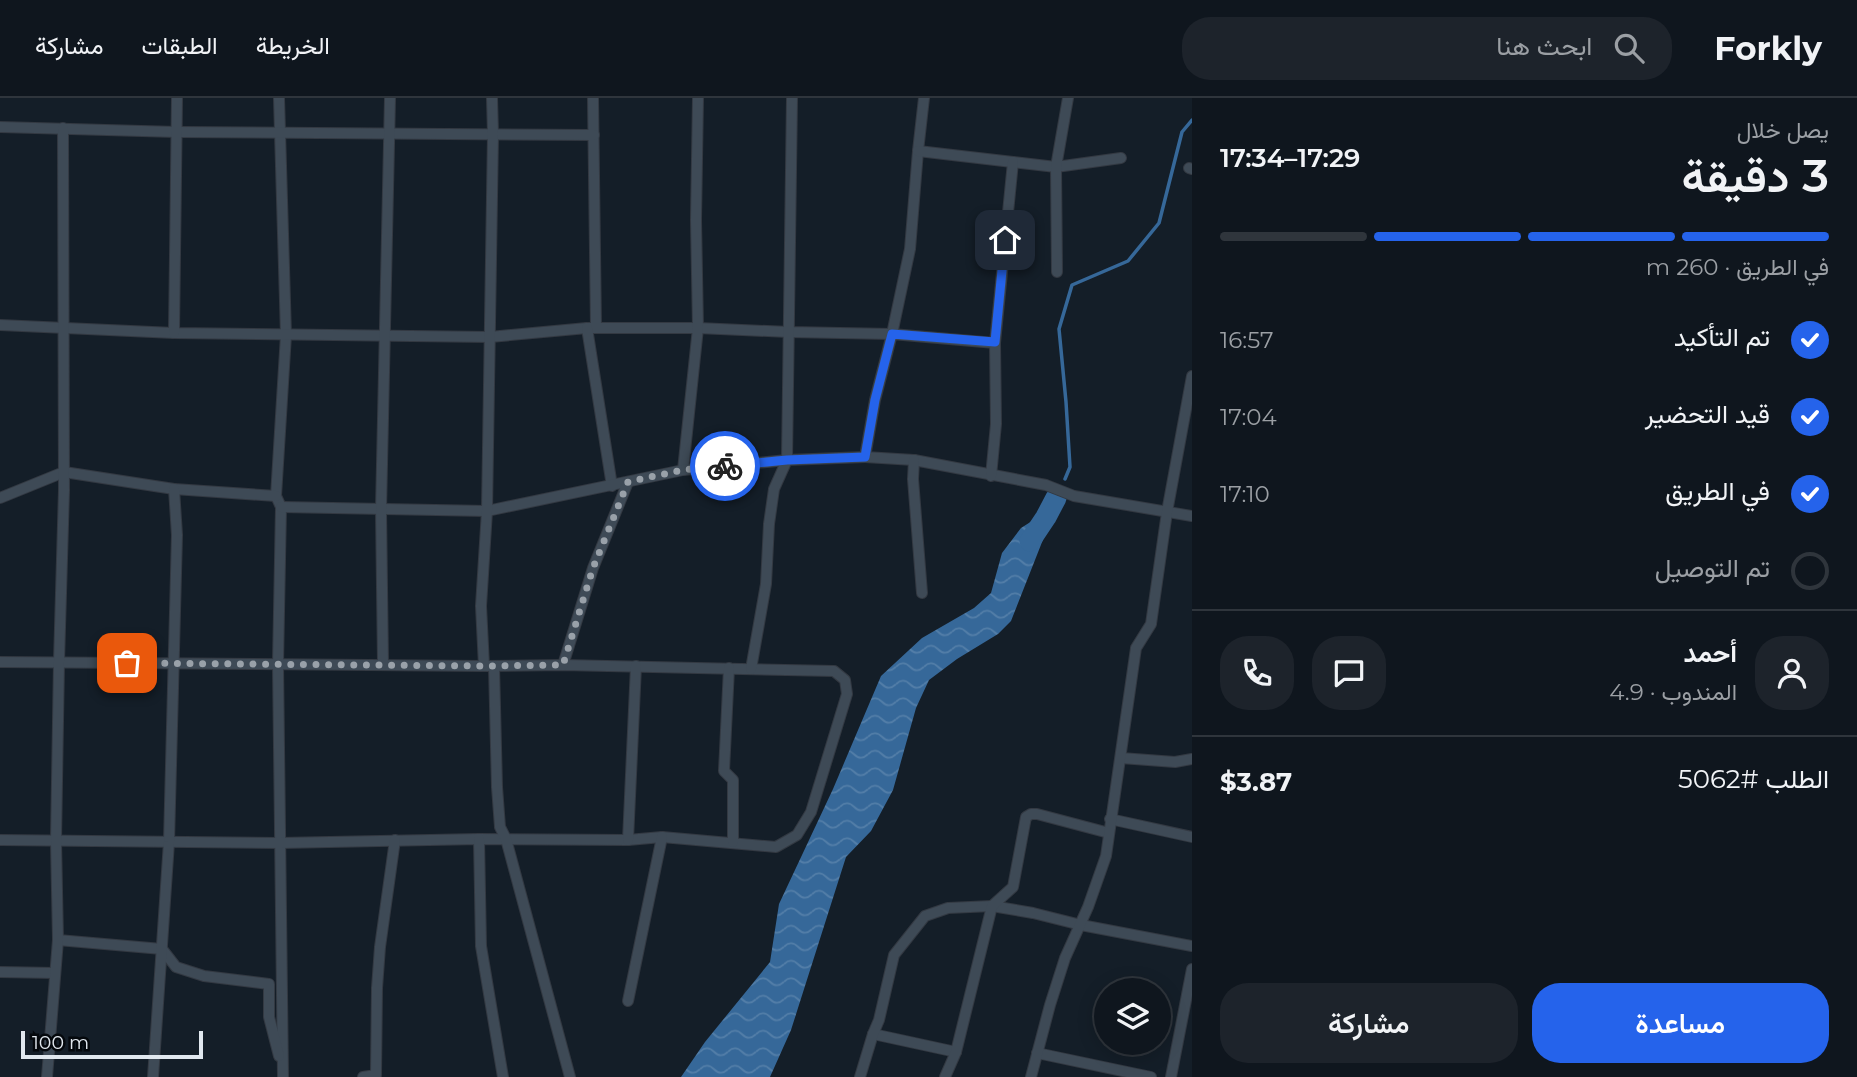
<!DOCTYPE html>
<html lang="ar">
<meta charset="utf-8">
<style>
body{margin:0;font-family:Montserrat,Vazirmatn,sans-serif;background:#1d232b;color:#f1f3f6;direction:rtl;height:100vh;display:flex;flex-direction:column;font-size:26px;white-space:nowrap}
*{box-sizing:border-box;margin:0}
p{font-size:23px;color:#9b9fa4}
.icon{flex:none;width:38px;height:38px;fill:none;stroke:currentColor;stroke-width:2;stroke-linecap:round;stroke-linejoin:round}
.map{position:relative;flex:1;overflow:hidden;direction:ltr}
.panel{display:flex;flex-direction:column;background:#0f161e;width:665px}
.panel>*{flex:none}
.fabs{position:absolute;left:1094px;top:880px;display:grid;gap:14px}
.fabs a{display:grid;place-items:center;width:77px;height:77px;border-radius:50%;background:#0f161e;box-shadow:0 4px 18px #0003,0 0 0 2px #2f353c;font-size:35px}
.scale{position:absolute;left:21px;bottom:18px;width:182px;box-sizing:border-box;padding-left:7px;border:4px solid #e1e8ef;border-top:0;font-size:19px;line-height:24px;white-space:nowrap;color:#e1e8ef;-webkit-text-stroke:5px #04080c;paint-order:stroke}
.pin{position:absolute;display:grid;place-items:center;width:60px;height:60px;color:#fff;margin:-30px;border-radius:14px;box-shadow:0 4px 10px #0006}
.courier{position:absolute;display:grid;place-items:center;width:70px;height:70px;margin:-35px;border:5px solid #2563eb;border-radius:50%;background:#fff;color:#222;box-shadow:0 2px 9px #0007}
.summary em{font-style:normal;font-weight:600}
.summary div{display:flex;flex-direction:column-reverse}
.summary{display:flex;align-items:center;justify-content:space-between;height:119px;padding:0 28px}
h1{font-size:46px;font-weight:600;line-height:52px}
.bar{display:grid;grid-template-columns:repeat(4,1fr);gap:10px 7px;align-content:center;height:84px;padding:0 28px}
.bar i{height:9px;border-radius:5px;background:#2f353c}
.bar .on{background:#2563eb}
.bar p{grid-column:span 4}
.line{display:flex;align-items:center;gap:18px;padding:0 28px;border-top:2px solid #2f353c}
.line div{flex:1}
.round{display:grid;place-items:center;flex:none;width:74px;height:74px;border-radius:28px;background:#1d232b}
ol{padding:0 28px;list-style:none}
li{display:flex;align-items:center;gap:21px;height:77px}
li p{margin-inline-start:auto}
li .icon{padding:7px;border-radius:50%;background:#2563eb;color:#fff;stroke-width:4}
li:last-child{color:#9b9fa4}
li i{width:38px;height:38px;border:4px solid #2f353c;border-radius:50%}
.action{display:flex;gap:14px;margin-top:auto;padding:14px 28px}
.action a{flex:1;height:80px;border-radius:28px;background:#2563eb;color:#fff;font-size:28px;font-weight:600;line-height:80px;text-align:center}
.action a+a{background:#1d232b;color:#f1f3f6}
header{display:flex;align-items:center;gap:42px;box-sizing:border-box;height:98px;padding:0 35px;background:#0f161e;border-bottom:2px solid #2f353c}
header strong{font-size:33px}
nav{display:flex;gap:38px;margin-inline-start:auto;font-size:24px}
.search{width:490px;height:63px;background:#1d232b;display:flex;align-items:center;gap:18px;box-sizing:border-box;padding:0 24px;border-radius:28px;color:#9b9fa4;font-size:26px}
main{display:flex;flex:1;min-height:0}
.map>svg:first-child{display:block}
.water{fill:url(#water-waves)}
.lines{fill:none;stroke-linecap:round;stroke-linejoin:round}
.stream{stroke:#366899;stroke-width:3.5}
.river{stroke:#366899;stroke-width:21}
.street-casing{stroke:#333942;stroke-width:12}
.street{stroke:#3e4a56;stroke-width:10}
.done{stroke:#99a1a9;stroke-width:7;stroke-dasharray:0 12.6}
.route{stroke:#2563eb;stroke-width:9}
</style>
<header>
<strong>Forkly</strong>
<div class="search"><svg class="icon" aria-label="search" viewBox="0 0 24 24"><circle cx="10" cy="10" r="6"/><path d="M15 15l6 6"/></svg>ابحث هنا</div>
<nav><a>الخريطة</a><a>الطبقات</a><a>مشاركة</a></nav>
</header>
<main>
<section class="panel">
<div class="summary"><div><h1>3 دقيقة</h1><p>يصل خلال</p></div><em>17:29–17:34</em></div>
<div class="bar"><i class="on"></i><i class="on"></i><i class="on"></i><i></i><p>في الطريق · 260 m</p></div>
<ol>
<li><svg class="icon" aria-label="check" viewBox="0 0 24 24"><path d="M5 12l5 5 9-10"/></svg>تم التأكيد<p>16:57</p></li>
<li><svg class="icon" aria-label="check" viewBox="0 0 24 24"><path d="M5 12l5 5 9-10"/></svg>قيد التحضير<p>17:04</p></li>
<li><svg class="icon" aria-label="check" viewBox="0 0 24 24"><path d="M5 12l5 5 9-10"/></svg>في الطريق<p>17:10</p></li>
<li><i></i>تم التوصيل</li>
</ol>
<div class="line" style="height:126px"><a class="round"><svg class="icon" aria-label="person" viewBox="0 0 24 24"><circle cx="12" cy="8" r="4"/><path d="M4 21q1-7 8-7t8 7"/></svg></a><div><b>أحمد</b><p>المندوب · 4.9</p></div><a class="round"><svg class="icon" aria-label="chat" viewBox="0 0 24 24"><path d="M4 5h16v11H9l-5 4z"/></svg></a><a class="round"><svg class="icon" aria-label="phone" viewBox="0 0 24 24"><path d="M5 4h4l2 5-3 2q2 4 5 5l2-3 5 2v4C11 20 4 13 5 4z"/></svg></a></div>
<div class="line" style="height:91px"><div>الطلب #5062</div><b>$3.87</b></div>
<div class="action"><a>مساعدة</a><a>مشاركة</a></div>
</section>
<div class="map">
<svg width="1192" height="979" viewBox="0 0 1192 979">
<defs>
<pattern id="water-waves" width="16" height="10" patternUnits="userSpaceOnUse" patternTransform="scale(1.75)"><rect width="16" height="10" fill="#366899"/><path d="M0 5q4-4 8 0t8 0" fill="none" stroke="#537ea8"/></pattern>
</defs>
<rect width="100%" height="100%" fill="#141e28"/>
<polygon class="water" points="1046,419 1046,434 1011,523 998,536 957,561 929,582 916,610 893,692 871,733 846,759 791,932 770,979 681,979 705,944 770,864 779,806 833,691 881,578 922,540 974,510 991,495 1002,455 1021,430 1032,423"/>
<g class="lines">
<polyline class="stream" points="1065,381 1070,369 1066,304 1059,231 1072,187 1128,163 1159,125 1182,34 1192,22"/>
<polyline class="river" points="1030,443 1046,419 1056,400"/>
<g class="street-casing">
<g id="street">
<polyline points="279,0 286,237 276,398 281,409 278,566 283,979"/>
<polyline points="593,0 596,230"/>
<polyline points="924,0 918,53 910,151 892,236 875,302 865,359 914,362 1046,387 1074,398 1192,418"/>
<polyline points="0,29 177,34 594,37"/>
<polyline points="918,53 1056,69 1121,60"/>
<polyline points="1189,70 1192,71"/>
<polyline points="1057,174 1056,69 1068,0"/>
<polyline points="0,227 174,235 490,239 587,230 698,230 789,234 892,236 995,245"/>
<polyline points="587,230 612,388"/>
<polyline points="174,235 177,0"/>
<polyline points="914,362 913,381 922,495"/>
<polyline points="683,372 698,230 696,122 698,0"/>
<polyline points="991,378 996,326 995,245 1013,64"/>
<polyline points="0,400 64,374 174,391 276,398"/>
<polyline points="281,409 487,413 683,372 787,362 865,359"/>
<polyline points="0,564 484,568 563,567 834,573 845,582 847,596 811,714 797,737 776,749 662,739 628,742 479,741 280,745 0,742"/>
<polyline points="383,566 381,412 390,0"/>
<polyline points="563,567 593,470 628,384"/>
<polyline points="484,568 481,508 487,413 493,36 492,0"/>
<polyline points="494,568 497,689 500,729 506,741 570,979"/>
<polyline points="729,570 724,673 733,682 733,744"/>
<polyline points="751,571 766,486 769,426 774,391 787,362 792,0"/>
<polyline points="1121,660 1175,664 1192,661"/>
<polyline points="1110,721 1192,739"/>
<polyline points="479,741 481,848 503,979"/>
<polyline points="628,742 636,568"/>
<polyline points="58,842 162,851 176,869 204,878 269,886 269,919 279,958"/>
<polyline points="0,874 55,875"/>
<polyline points="628,903 662,739"/>
<polyline points="873,936 956,954"/>
<polyline points="1037,955 1151,979"/>
<polyline points="47,979 58,842 56,743 59,564 64,392 63,30"/>
<polyline points="153,979 169,744 177,437 174,391"/>
<polyline points="363,979 376,977 377,890 380,849 395,742"/>
<polyline points="860,979 873,936 879,922 894,857 925,818 948,810 992,808 1033,815 1081,827 1192,848"/>
<polyline points="945,979 956,954 992,808 1013,789 1026,719 1031,716 1037,716 1109,735"/>
<polyline points="1031,979 1050,907 1065,860 1088,809 1106,758 1136,550 1151,526 1167,414 1192,278"/>
<polyline points="1171,979 1192,871"/>
</g>
</g>
<use href="#street" class="street"/>
</g>
<g class="lines">
<polyline class="done" points="127,565 484,568 563,567 593,470 628,384 682,372 725,368"/>
<polyline class="route" points="725,368 787,362 865,359 875,302 892,236 995,244 1005,142"/>
</g>
</svg>
<div class="fabs">
<a><svg class="icon" aria-label="layers" viewBox="0 0 24 24"><path d="M12 4l9 5-9 5-9-5zM3 14l9 5 9-5"/></svg></a>
</div>
<div class="scale">100 m</div>
<div class="pin" style="left:127px;top:565px;background:#ea580c"><svg class="icon" aria-label="bag" viewBox="0 0 24 24"><path d="M5 8h14l-1 12H6zM9 8a3 3 0 0 1 6 0"/></svg></div>
<div class="pin" style="left:1005px;top:142px;background:#1f2937"><svg class="icon" aria-label="home" viewBox="0 0 24 24"><path d="M3 11l9-7 9 7M6 9v11h12V9"/></svg></div>
<div class="courier" style="left:725px;top:368px"><svg class="icon" aria-label="bike" viewBox="0 0 24 24"><circle cx="6" cy="16" r="4"/><circle cx="18" cy="16" r="4"/><path d="M6 16l4-8h5l3 8M10 8l3 8H6M13 5h3"/></svg></div>
</div>
</main>
